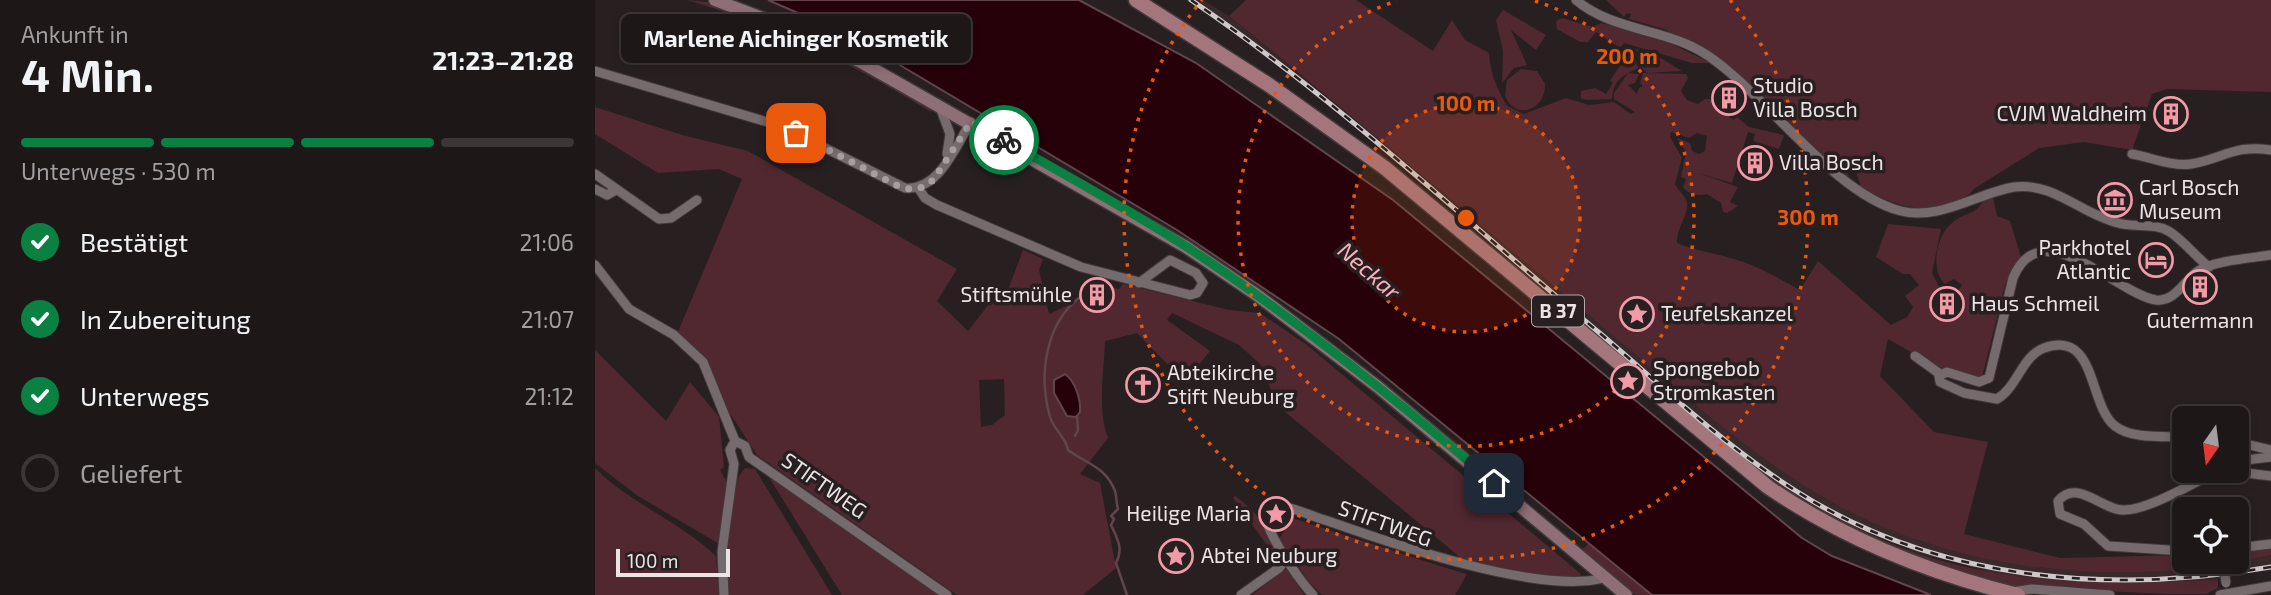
<!DOCTYPE html>
<html lang="de">
<meta charset="utf-8">
<style>
body{margin:0;font-family:"Exo 2",sans-serif;background:#2b2425;color:#f1f3f6;height:100vh;display:flex;flex-direction:column;font-size:26px;white-space:nowrap}
*{box-sizing:border-box;margin:0}
p{font-size:23px;color:#a19fa2}
.icon{flex:none;width:38px;height:38px;fill:none;stroke:currentColor;stroke-width:2;stroke-linecap:round;stroke-linejoin:round}
.map{position:relative;flex:1;overflow:hidden}
.side{display:flex;flex-direction:column;background:#1e1718;width:595px}
.side>*{flex:none}
.needle{width:46px;rotate:194deg}
.fabs{position:absolute;left:1577px;top:406px;display:grid;gap:14px}
.fabs a{display:grid;place-items:center;width:77px;height:77px;border-radius:10px;background:#1e1718;box-shadow:0 4px 10px #0003,0 0 0 2px #3c3637;font-size:35px}
.scale{position:absolute;left:21px;bottom:18px;width:114px;box-sizing:border-box;padding-left:7px;border:4px solid #eae4e4;border-top:0;font-size:19px;line-height:24px;white-space:nowrap;color:#eae4e4;-webkit-text-stroke:5px #281f20;paint-order:stroke}
.pin{position:absolute;display:grid;place-items:center;width:60px;height:60px;color:#fff;margin:-30px;border-radius:14px;box-shadow:0 4px 10px #0006}
.courier{position:absolute;display:grid;place-items:center;width:70px;height:70px;margin:-35px;border:5px solid #0b8043;border-radius:50%;background:#fff;color:#222;box-shadow:0 2px 9px #0007}
.bubble{position:absolute;height:49px;border-radius:10px;background:#1e1718;box-shadow:0 4px 10px #0003,0 0 0 2px #3c3637;font-size:23px;font-weight:700;line-height:49px;text-align:center}
.summary em{font-style:normal;font-weight:700}
.summary div{display:flex;flex-direction:column-reverse}
.summary{display:flex;align-items:center;justify-content:space-between;height:119px;padding:0 21px}
h1{font-size:46px;font-weight:700;line-height:52px}
.bar{display:grid;grid-template-columns:repeat(4,1fr);gap:10px 7px;align-content:center;height:84px;padding:0 21px}
.bar i{height:9px;border-radius:5px;background:#3c3637}
.bar .selected{background:#0b8043}
.bar p{grid-column:span 4}
ol{padding:0 21px;list-style:none}
li{display:flex;align-items:center;gap:21px;height:77px}
li p{margin-inline-start:auto}
li .icon{padding:7px;border-radius:50%;background:#0b8043;color:#fff;stroke-width:4}
li:last-child{color:#a19fa2}
li i{width:38px;height:38px;border:4px solid #3c3637;border-radius:50%}
main{display:flex;flex:1;min-height:0}
.map>svg:first-child{display:block}
.built{fill:#38292b}
.green{fill:#512830;fill-rule:evenodd}
.water{fill:#26010a;stroke:#61454b;stroke-width:2}
.lines{fill:none;stroke-linecap:round;stroke-linejoin:round}
.stream{stroke:#61454b;stroke-width:2.5}
.street-casing{stroke:#41393a;stroke-width:11}
.secondary-casing{stroke:#41393a;stroke-width:15}
.primary-casing{stroke:#41393a;stroke-width:17}
.street{stroke:#756a6c;stroke-width:9}
.secondary{stroke:#8d6f75;stroke-width:12}
.primary{stroke:#a5757d;stroke-width:14}
.rail-casing{stroke:#cec8c8;stroke-width:5}
.rail{stroke:#281f20;stroke-width:2.5;stroke-dasharray:8;stroke-linecap:butt}
.street-bridge-casing{stroke:#41393a;stroke-width:11;stroke-linecap:butt}
.street-bridge{stroke:#756a6c;stroke-width:9}
.done{stroke:#a69f9f;stroke-width:7;stroke-dasharray:0 12.6}
.route{stroke:#0b8043;stroke-width:9}
.ring{fill:none;stroke:#e8590c;stroke-width:3.5;stroke-dasharray:3.5 7}
.labels{text-anchor:middle;stroke-width:7;stroke-linejoin:round;paint-order:stroke}
.shield{fill:#281f20;stroke:#b0a9a9;stroke-width:2}
.shield-label{font-size:19px;font-weight:bold;fill:#eae4e4}
.poi-label{font-size:21px;fill:#eae4e4;stroke:#281f20;text-anchor:start}
.street-label{font-size:21px;fill:#eae4e4;stroke:#281f20}
.water-label{font-size:23px;font-style:italic;fill:#fcb0bc;stroke:#281f20}
.centre{fill:#e8590c;stroke:#281f20;stroke-width:3.5}
.ring-label{font-size:21px;text-anchor:middle;font-weight:bold;fill:#e8590c;stroke:#281f20;stroke-width:7;stroke-linejoin:round;paint-order:stroke}
</style>
<main>
<section class="side">
<div class="summary"><div><h1>4 Min.</h1><p>Ankunft in</p></div><em>21:23–21:28</em></div>
<div class="bar"><i class="selected"></i><i class="selected"></i><i class="selected"></i><i></i><p>Unterwegs · 530 m</p></div>
<ol>
<li><svg class="icon" aria-label="check" viewBox="0 0 24 24"><path d="M5 12l5 5 9-10"/></svg>Bestätigt<p>21:06</p></li>
<li><svg class="icon" aria-label="check" viewBox="0 0 24 24"><path d="M5 12l5 5 9-10"/></svg>In Zubereitung<p>21:07</p></li>
<li><svg class="icon" aria-label="check" viewBox="0 0 24 24"><path d="M5 12l5 5 9-10"/></svg>Unterwegs<p>21:12</p></li>
<li><i></i>Geliefert</li>
</ol>
</section>
<div class="map">
<svg width="1676" height="595" viewBox="0 0 1676 595">
<rect width="100%" height="100%" fill="#281f20"/>
<polygon class="built" points="591,0 608,0 634,16 1139,434 1233,500 1327,542 1448,568 1544,572 1618,567 1676,555 1676,570 1623,579 1536,584 1452,581 1399,573 1319,552 1229,510 1173,476 1144,454 703,79 652,40"/>
<g class="green">
<path d="M92 0 112 2 207 39 334 106 336 112C260 65 178 25 92 0Z"/>
<path d="M651 0H761L838 51 857 20 870 40 894 53C896 76 901 86 912 106L929 114 971 98 994 105 1019 102 1036 114 1040 112 1019 99V93L1033 73 1044 74 1040 83 1033 85 1042 94 1044 88 1048 86 1045 83 1048 73 1091 74 1093 78 1086 91 1092 100 1103 104 1110 99H1115L1138 120 1142 117 1154 127 1189 135 1184 149 1158 141 1160 134 1153 132 1137 183 1103 173 1143 187 1135 202 1143 206 1132 213 1128 212 1126 203 1112 194C1103 196 1094 195 1088 187L1091 179 1086 177 1091 152 1082 138 1095 143 1097 151 1104 154 1110 151 1112 136 1102 133 1094 138 1076 132 1075 137 1087 158 1080 184C1083 191 1091 196 1092 203 1093 217 1081 228 1082 243 1102 251 1115 252 1135 258 1160 264 1183 278 1205 290L1223 261 1296 325 1312 317 1318 307 1310 296 1324 285 1315 274H1308L1281 257 1293 224 1346 229 1337 273 1348 294 1338 303 1352 318 1371 304 1362 292 1367 285 1359 279 1350 284C1335 271 1341 235 1357 223 1368 213 1381 215 1388 201L1398 198 1402 216 1415 221 1426 257 1410 285 1387 377C1357 379 1319 353 1293 339L1285 376 1339 432 1393 442 1369 534 1465 558 1589 555V562H1642V552L1676 547V555C1531 589 1364 574 1233 500 1145 449 1068 376 989 311 870 213 754 113 634 16Z"/>
<path d="M1011 0H1676V92L1572 89 1557 94 1537 150 1489 142 1444 148 1380 188C1351 223 1298 207 1266 187L1260 169 1252 172 1254 177 1240 166H1245L1246 158 1228 155 1118 54 1069 29 1034 19 1036 14 1032 13 1029 17Z"/>
<polygon points="908,10 951,35 941,50 916,30 932,65 919,68 907,83 908,51 901,20"/>
<polygon points="967,18 998,27 1006,23 1064,38 1116,63 1097,63 1029,43 1025,48 1001,32 993,42 985,42 962,29 961,21"/>
<path d="M1031 46 1059 54 1087 71 1053 73 1045 67C1031 75 1019 76 1017 99L991 100 986 98V91L1000 88 1011 94 1018 83 1015 81 1031 56 1025 52Z"/>
<path d="M926 69 942 71 950 84C951 109 921 122 910 96L912 80Z"/>
<path d="M0 107 87 135 153 151 362 269 342 301 373 331 401 295 410 298 428 250 448 259 444 270 454 314 514 287 524 289 528 284 634 310 665 313 712 345 986 574 981 583 867 564 866 558 683 406 665 364 644 345 577 313 572 320 615 351 590 382 542 333 510 341C509 372 502 409 513 438L485 474 505 483 521 568 488 595H362L162 455 134 412 115 366 83 332 147 179 124 169 63 173 0 134ZM409 379 410 415 397 425 386 427 384 380Z"/>
<polygon points="0,350 71,421 95,382 124,417 129,467 125,470 134,486 126,545 43,496 0,463"/>
<path d="M0 468C36 504 84 521 121 556L124 595H0Z"/>
<path d="M150 468 160 469 237 595H132C130 565 129 490 150 468Z"/>
<polygon points="169,469 343,595 247,595"/>
<path d="M1167 476H1173C1205 494 1237 515 1271 532 1381 586 1502 586 1623 579V588L1611 594H1571L1407 586 1253 531Z"/>
<path d="M640 496C665 513 674 531 682 559L638 498Z"/>
<polygon points="697,518 848,567 872,574 860,595 727,595 715,583 684,539"/>
<polygon points="994,543 1057,595 1041,595 986,551"/>
<polygon points="692,568 709,595 657,595"/>
</g>
<g class="water">
<polygon points="173,0 484,0 601,63 798,200 1207,538 1237,556 1336,595 1057,595 744,339 582,230 288,55 240,29"/>
<path d="M470 374C480 381 486 399 485 412L481 417 472 416 459 393V380Z"/>
</g>
<g class="lines">
<g class="stream">
<path d="M498 289C452 312 442 370 455 417 459 430 471 437 473 450 492 464 511 467 520 491 522 497 521 503 523 509L516 516 519 519 516 525C522 538 529 549 521 563L532 595"/>
<polyline points="480,436 483,430 482,416"/>
</g>
<g class="street-casing">
<g id="street">
<path d="M981 0C1019 32 1072 28 1112 55 1171 94 1237 193 1306 211 1344 221 1383 193 1419 187 1459 182 1486 214 1523 223 1539 228 1560 222 1575 232 1589 241 1600 256 1614 267"/>
<path d="M0 71 186 126 310 188C344 191 360 147 376 122"/>
<polyline points="345,107 355,134 352,154"/>
<path d="M1537 154C1555 157 1578 167 1596 164 1627 159 1640 144 1676 150"/>
<polyline points="0,174 64,219 76,218 102,200"/>
<polyline points="0,189 12,195 21,190"/>
<polyline points="324,189 330,198 342,205 486,267 595,295 602,293 608,283 601,273 575,260 544,283"/>
<polyline points="0,265 34,309 79,335 108,362 140,441"/>
<polyline points="1320,356 1345,374"/>
<path d="M1589 437C1569 436 1536 439 1520 426 1493 405 1502 329 1449 348 1427 356 1422 388 1402 399L1369 393 1345 382 1344 376 1352 372 1384 382 1394 378 1418 278C1446 210 1522 294 1561 300 1580 302 1589 281 1603 271 1618 261 1657 258 1676 255"/>
<polyline points="140,441 150,446 154,457 352,595"/>
<polyline points="1642,442 1676,450"/>
<polyline points="1642,461 1676,457"/>
<polyline points="1635,471 1676,476"/>
<polyline points="1642,548 1676,544"/>
<path d="M1589 551 1513 546 1489 524 1465 514 1463 501C1482 478 1507 510 1528 510 1552 511 1600 482 1623 471"/>
<polyline points="1417,592 1437,589 1515,595"/>
<polyline points="129,595 127,552 139,464 135,450 140,441"/>
<polyline points="646,595 684,568 690,560"/>
<path d="M718 595C706 582 662 522 671 507 689 502 715 516 733 521 798 544 945 595 1009 578"/>
<polyline points="1625,595 1676,586"/>
</g>
</g>
<g class="secondary-casing">
<polyline id="secondary" points="120,0 201,31 266,62 591,247 662,295 783,387 1031,595"/>
</g>
<g class="primary-casing">
<path id="primary" d="M541 0 674 85 790 168 1173 487C1249 539 1334 573 1423 595"/>
</g>
<use href="#street" class="street"/>
<use href="#secondary" class="secondary"/>
<use href="#primary" class="primary"/>
<g class="rail-casing">
<path id="rail" d="M596 0C742 99 872 222 1007 335 1070 389 1131 447 1201 491 1342 581 1514 595 1676 567"/>
</g>
<use href="#rail" class="rail"/>
<g class="street-bridge-casing">
<polyline id="street-bridge" points="1628,562 1631,583"/>
</g>
<use href="#street-bridge" class="street-bridge"/>
</g>
<g class="lines">
<path class="done" d="M201 133 305 187C318 191 329 189 339 179L376 122 409 140"/>
<path class="route" d="M409 140C470 175 533 209 592 247 700 318 801 399 899 483"/>
</g>
<circle cx="871" cy="218" r="114" fill="#e8590c" fill-opacity=".12"/>
<g class="ring">
<circle cx="871" cy="218" r="114"/>
<path d="M940 1A228 228 0 1 1 802 1"/>
<path d="M1135 0A342 342 0 1 1 607 0"/>
</g>
<defs>
<g id="building-ring" transform="scale(1.75)"><circle r="9.5" fill="#281f20" stroke="#f39aa9" stroke-width="1.5"/><path d="M-4-6H4V6H1V3H-1V6H-4ZM-2.5-4.3h1.7v1.8h-1.7ZM.8-4.3h1.7v1.8H.8ZM-2.5-1h1.7V.8h-1.7ZM.8-1h1.7V.8H.8Z" fill="#f39aa9"/></g>
<g id="museum-ring" transform="scale(1.75)"><circle r="9.5" fill="#281f20" stroke="#f39aa9" stroke-width="1.5"/><path d="M0-6L6-3V-2H-6V-3ZM-5-1h2V3h-2ZM-1-1h2V3h-2ZM3-1h2V3H3ZM-6 4H6V6H-6Z" fill="#f39aa9"/></g>
<g id="hotel-ring" transform="scale(1.75)"><circle r="9.5" fill="#281f20" stroke="#f39aa9" stroke-width="1.5"/><path d="M-6-4.5h1.5V1H6V5H4.5V3h-9V5H-6ZM-4 0a1.8 1.8 0 1 1 3.6 0ZM.5 0V-2.5h3Q6-2.5 6 0Z" fill="#f39aa9"/></g>
<g id="sight-ring" transform="scale(1.75)"><circle r="9.5" fill="#281f20" stroke="#f39aa9" stroke-width="1.5"/><path d="M0-6L1.8-2.2L6-1.7L2.9 1.2L3.7 5.4L0 3.3L-3.7 5.4L-2.9 1.2L-6-1.7L-1.8-2.2Z" fill="#f39aa9"/></g>
<g id="church-ring" transform="scale(1.75)"><circle r="9.5" fill="#281f20" stroke="#f39aa9" stroke-width="1.5"/><path d="M-1.2-6h2.4v3.5h3.3v2.4h-3.3V6h-2.4V-.1h-3.3v-2.4h3.3Z" fill="#f39aa9"/></g>
</defs>
<g fill-rule="evenodd">
<use href="#building-ring" x="1134" y="98"/>
<use href="#building-ring" x="1576" y="114"/>
<use href="#building-ring" x="1160" y="163"/>
<use href="#museum-ring" x="1520" y="200"/>
<use href="#hotel-ring" x="1561" y="260"/>
<use href="#building-ring" x="1605" y="287"/>
<use href="#building-ring" x="502" y="295"/>
<use href="#building-ring" x="1352" y="304"/>
<use href="#sight-ring" x="1042" y="314"/>
<use href="#sight-ring" x="1033" y="381"/>
<use href="#church-ring" x="548" y="385"/>
<use href="#sight-ring" x="681" y="514"/>
<use href="#sight-ring" x="581" y="556"/>
</g>
<g class="labels">
<rect class="shield" x="937" y="295.5" width="52" height="31" rx="5"/>
<g class="shield-label">
<text x="963" y="318">B 37</text>
</g>
<g class="poi-label">
<text x="1158" y="93">Studio<tspan x="1158" dy="24">Villa Bosch</tspan></text>
<text x="1552" y="121" text-anchor="end">CVJM Waldheim</text>
<text x="1184" y="170">Villa Bosch</text>
<text x="1544" y="195">Carl Bosch<tspan x="1544" dy="24">Museum</tspan></text>
<text x="1536" y="255" text-anchor="end">Parkhotel<tspan x="1536" dy="24">Atlantic</tspan></text>
<text x="477" y="302" text-anchor="end">Stiftsmühle</text>
<text x="1376" y="311">Haus Schmeil</text>
<text x="1066" y="321">Teufelskanzel</text>
<text x="1605" y="328" text-anchor="middle">Gutermann</text>
<text x="1058" y="376">Spongebob<tspan x="1058" dy="24">Stromkasten</tspan></text>
<text x="572" y="380">Abteikirche<tspan x="572" dy="24">Stift Neuburg</tspan></text>
<text x="656" y="521" text-anchor="end">Heilige Maria</text>
<text x="606" y="563">Abtei Neuburg</text>
</g>
<g class="street-label">
<text transform="translate(229 486) rotate(35)" y="7">STIFTWEG</text>
<text transform="translate(790 524) rotate(20)" y="7">STIFTWEG</text>
</g>
<g class="water-label">
<text transform="translate(774 271) rotate(41)" y="8">Neckar</text>
</g>
</g>
<circle cx="871" cy="218" r="10" class="centre"/>
<g class="ring-label">
<text x="1032" y="64">200 m</text>
<text x="871" y="111">100 m</text>
<text x="1213" y="225">300 m</text>
</g>
</svg>
<div class="fabs">
<a><svg class="needle" viewBox="-14 -14 28 28"><path d="M0-13l5 13h-10z" fill="#e53935"/><path d="M0 13l5-13h-10z" fill="#a19fa2"/></svg></a>
<a><svg class="icon" aria-label="locate" viewBox="0 0 24 24"><circle cx="12" cy="12" r="6"/><path d="M12 2v4M12 18v4M2 12h4M18 12h4"/></svg></a>
</div>
<div class="scale">100 m</div>
<div class="pin" style="left:201px;top:133px;background:#ea580c"><svg class="icon" aria-label="bag" viewBox="0 0 24 24"><path d="M5 8h14l-1 12H6zM9 8a3 3 0 0 1 6 0"/></svg></div>
<div class="pin" style="left:899px;top:483px;background:#1f2937"><svg class="icon" aria-label="home" viewBox="0 0 24 24"><path d="M3 11l9-7 9 7M6 9v11h12V9"/></svg></div>
<div class="courier" style="left:409px;top:140px"><svg class="icon" aria-label="bike" viewBox="0 0 24 24"><circle cx="6" cy="16" r="4"/><circle cx="18" cy="16" r="4"/><path d="M6 16l4-8h5l3 8M10 8l3 8H6M13 5h3"/></svg></div>
<div class="bubble" style="left:26px;top:14px;width:350px">Marlene Aichinger Kosmetik</div>
</div>
</main>
